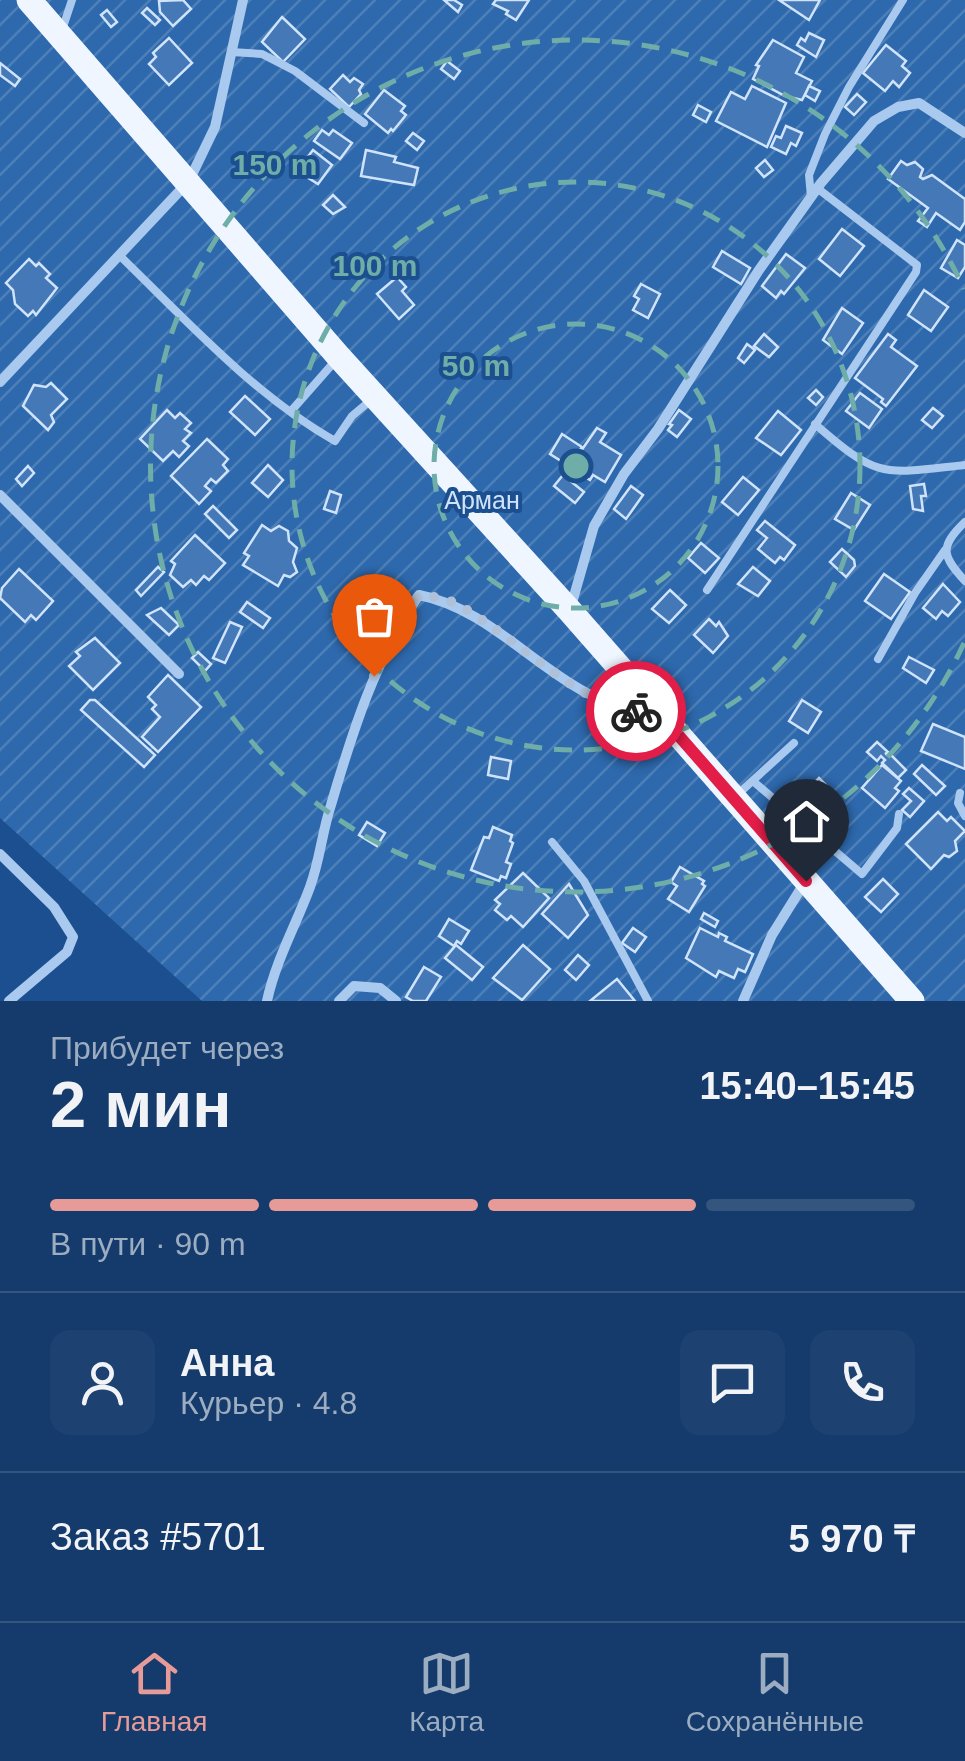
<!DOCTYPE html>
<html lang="ru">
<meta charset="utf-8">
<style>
body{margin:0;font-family:Arial,sans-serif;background:#1d4271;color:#f1f3f6;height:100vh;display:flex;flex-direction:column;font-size:38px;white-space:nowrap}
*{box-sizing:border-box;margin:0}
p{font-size:32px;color:#9dadc1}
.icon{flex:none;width:55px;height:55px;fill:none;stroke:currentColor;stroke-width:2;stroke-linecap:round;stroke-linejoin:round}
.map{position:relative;height:1001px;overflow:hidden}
.side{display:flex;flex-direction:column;background:#143b6b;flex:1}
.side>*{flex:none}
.pin{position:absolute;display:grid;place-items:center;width:85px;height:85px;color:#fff;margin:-102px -42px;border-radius:50% 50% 50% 0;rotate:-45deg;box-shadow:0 0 10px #0007}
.pin .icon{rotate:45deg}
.courier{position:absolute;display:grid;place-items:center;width:100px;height:100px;margin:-50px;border:8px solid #e11d48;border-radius:50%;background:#fff;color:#222;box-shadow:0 2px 12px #0007}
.overview em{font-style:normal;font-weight:800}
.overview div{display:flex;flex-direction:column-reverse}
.overview{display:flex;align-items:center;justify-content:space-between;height:170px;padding:0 50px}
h1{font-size:65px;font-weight:800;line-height:75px}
.bar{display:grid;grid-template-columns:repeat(4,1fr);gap:15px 10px;align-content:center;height:120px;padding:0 50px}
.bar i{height:12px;border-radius:8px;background:#33557e}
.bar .on{background:#e69b98}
.bar p{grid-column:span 4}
.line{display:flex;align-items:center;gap:25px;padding:0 50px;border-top:2px solid #33557e}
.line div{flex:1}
.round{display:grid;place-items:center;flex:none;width:105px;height:105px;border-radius:20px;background:#1d4271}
.tab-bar{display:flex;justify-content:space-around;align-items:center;height:140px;border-top:2px solid #33557e;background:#143b6b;font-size:28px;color:#9dadc1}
.tab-bar a{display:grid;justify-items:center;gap:5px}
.tab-bar .on{color:#e69b98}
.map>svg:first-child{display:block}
.garden{fill:url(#garden-furrows)}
.building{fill:#4478b7;stroke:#cfe3fa;stroke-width:2.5}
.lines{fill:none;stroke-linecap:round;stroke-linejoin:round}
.service{stroke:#a9c9ee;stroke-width:8}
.minor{stroke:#a9c9ee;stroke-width:10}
.primary{stroke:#f0f6ff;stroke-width:25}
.done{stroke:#afc1d8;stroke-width:10;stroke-dasharray:0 18}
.route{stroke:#e11d48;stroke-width:12}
.ring{fill:none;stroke:#6fada8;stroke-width:5;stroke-dasharray:18 12}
.labels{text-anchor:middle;stroke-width:8;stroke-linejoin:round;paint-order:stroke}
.park-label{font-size:25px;fill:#cfe3fa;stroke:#1b4f8f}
.centre{fill:#6fada8;stroke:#1b4f8f;stroke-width:5}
.ring-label{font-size:30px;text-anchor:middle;font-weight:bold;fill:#6fada8;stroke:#1b4f8f;stroke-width:8;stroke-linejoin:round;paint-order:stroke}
</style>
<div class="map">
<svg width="965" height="1001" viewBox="0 0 965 1001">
<defs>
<pattern id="garden-furrows" width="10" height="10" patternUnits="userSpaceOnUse" patternTransform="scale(2.5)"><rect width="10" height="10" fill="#2e69ad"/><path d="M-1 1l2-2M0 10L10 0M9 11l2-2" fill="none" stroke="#4d80b9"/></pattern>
</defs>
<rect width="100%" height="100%" fill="#1b4f8f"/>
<polygon class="garden" points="0,0 965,0 965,1001 202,1001 0,818"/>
<g class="building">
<polygon points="183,0 191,9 173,26 160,12 159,1"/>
<polygon points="444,0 454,0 462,5 458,12"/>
<polygon points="496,0 529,0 516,20 506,14 508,11 493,4"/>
<polygon points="779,0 820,0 809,20"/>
<polygon points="147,8 160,20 155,25 142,13"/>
<polygon points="107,10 117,22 111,27 101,15"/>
<polygon points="282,17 305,39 283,62 262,42"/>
<polygon points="809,33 824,40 816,57 797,45 801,38 805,41"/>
<polygon points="169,38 192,63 169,85 149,64 156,57 153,53"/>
<polygon points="773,40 804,57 796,73 812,81 802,100 785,96 753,79 759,66 756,65"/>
<polygon points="886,45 906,61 902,66 910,73 899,87 893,81 885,91 863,73"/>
<polygon points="447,61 460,71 454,79 441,69"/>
<polygon points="0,63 20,79 15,86 0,75"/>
<polygon points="343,75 350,82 354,78 363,84 359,90 361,94 349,107 330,89"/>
<polygon points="752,86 786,103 767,147 716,121 731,92 745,99"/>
<polygon points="809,86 820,91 815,101 805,95"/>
<polygon points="384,90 405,106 401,111 406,115 393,131 391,129 388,133 365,114"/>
<polygon points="857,94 866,102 854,115 845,107"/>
<polygon points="698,105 711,112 706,122 693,115"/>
<polygon points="786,126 802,133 796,146 791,143 786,154 771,147 776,136 781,138"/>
<polygon points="322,130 329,135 333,130 352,143 340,159 314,141"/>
<polygon points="413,133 424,141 417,150 406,141"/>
<polygon points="313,150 332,165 318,184 297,171"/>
<polygon points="366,150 396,157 394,162 418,168 414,185 361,176"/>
<polygon points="765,160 773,170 764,177 756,168"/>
<polygon points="901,161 907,165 915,162 923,169 920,177 923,179 932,175 965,199 965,222 960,230 936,213 927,227 918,221 928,208 888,179"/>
<polygon points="333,195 345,207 333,214 323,205"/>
<polygon points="842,229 864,246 840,276 819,259"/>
<polygon points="957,240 965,245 965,267 958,278 941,268"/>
<polygon points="722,251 750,268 741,284 713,267"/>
<polygon points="786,254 805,268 784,294 781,291 776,298 762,286"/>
<polygon points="29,259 36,266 39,263 50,274 46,278 57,288 36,315 33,311 28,316 15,304 13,290 6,283"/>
<polygon points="397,277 406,287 402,291 414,305 399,319 377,294"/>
<polygon points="641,284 660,294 648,318 633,310 639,299 634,296"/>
<polygon points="924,290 948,307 931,331 908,315"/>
<polygon points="842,308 863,323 842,354 823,340"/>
<polygon points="764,334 778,347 769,357 754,346"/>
<polygon points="888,334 896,340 891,347 917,366 886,406 881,402 883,399 855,378"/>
<polygon points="747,344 755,350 744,363 738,358"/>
<polygon points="51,383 67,399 51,415 54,422 48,430 23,406 34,385 46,387"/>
<polygon points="816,390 823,397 816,405 808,398"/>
<polygon points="860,393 882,409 869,428 846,411"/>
<polygon points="245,396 270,419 255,435 230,412"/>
<polygon points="933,408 943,416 932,428 922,420"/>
<polygon points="167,410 175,418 180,413 191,423 185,429 191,433 183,441 189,446 179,457 173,451 163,461 140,439"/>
<polygon points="679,410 691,419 677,437 668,430 672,425 669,424"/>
<polygon points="778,411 801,430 781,455 756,438"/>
<polygon points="597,428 606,433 600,442 621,455 605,482 593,475 590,480 577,472 581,465 574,461"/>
<polygon points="562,434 582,447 569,466 550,454"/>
<polygon points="207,439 228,459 223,465 228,471 216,483 211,479 205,486 211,491 199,504 171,476"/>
<polygon points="268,465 283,480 268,497 252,483"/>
<polygon points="28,466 34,473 22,486 16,479"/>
<polygon points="563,475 584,492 575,503 554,486"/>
<polygon points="743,477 759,490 738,515 722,502"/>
<polygon points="924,484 926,496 921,496 923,511 913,509 910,486"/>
<polygon points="631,486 643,495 626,519 614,509"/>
<polygon points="330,491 341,495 336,513 324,509"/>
<polygon points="851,493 870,505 854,530 835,519"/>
<polygon points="213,506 237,530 229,538 205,514"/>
<polygon points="765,521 795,545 784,560 780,557 775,563 758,549 767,538 757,530"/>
<polygon points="262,525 271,531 279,526 288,531 289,541 297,548 293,562 297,572 290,577 284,575 278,586 243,565 249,556 244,553"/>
<polygon points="195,535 225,563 209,580 204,576 196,585 191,580 183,587 170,575 175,564 171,561"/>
<polygon points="701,543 719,558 705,573 688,558"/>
<polygon points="842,549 854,560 855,566 846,577 830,562"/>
<polygon points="158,567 164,572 141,596 136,590"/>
<polygon points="753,567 770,581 758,596 738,584"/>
<polygon points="19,569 53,601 36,620 31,615 25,622 0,598 2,588"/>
<polygon points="884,574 910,592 891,619 865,601"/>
<polygon points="943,584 960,602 948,616 942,611 936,619 923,608"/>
<polygon points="670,590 686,605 669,623 652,609"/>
<polygon points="247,602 270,618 263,628 240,612"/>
<polygon points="161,608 179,625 169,635 147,615"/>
<polygon points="709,619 716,626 719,622 728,636 713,653 694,635"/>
<polygon points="230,622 242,627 225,663 213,658"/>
<polygon points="95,638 120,663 93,690 69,666 80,656 76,652"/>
<polygon points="198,652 211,664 205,671 192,658"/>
<polygon points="909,657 934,670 926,683 903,668"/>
<polygon points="168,675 201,707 158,752 142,737 160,717 152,709 156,705 148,697"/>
<polygon points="90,700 95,700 155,755 144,767 81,710"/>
<polygon points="802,700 821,712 808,733 789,721"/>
<polygon points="933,724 965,737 965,769 921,751"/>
<polygon points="877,742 888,752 885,754 889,753 906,770 898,778 882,763 885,760 881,756 877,761 867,752"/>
<polygon points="491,757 511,761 508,779 488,775"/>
<polygon points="882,765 901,781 895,788 899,791 885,808 862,788"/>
<polygon points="922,765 945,786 936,795 914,774"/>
<polygon points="819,778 827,786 820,794 811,786"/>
<polygon points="909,788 924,801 910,817 902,810 911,801 903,794"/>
<polygon points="826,801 838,812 832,819 819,808"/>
<polygon points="938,812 947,821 951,817 965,831 955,841 957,851 949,857 944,855 931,869 906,844"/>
<polygon points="367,822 385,833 377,846 359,835"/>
<polygon points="493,827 512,835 510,841 513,843 506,862 511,864 506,878 501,876 499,881 471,870 484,837 489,838"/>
<polygon points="680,867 704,881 702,884 705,886 689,912 668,899 677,886 671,882"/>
<polygon points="523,873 549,898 523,927 511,916 507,920 495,910 500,904 495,900"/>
<polygon points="883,879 898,894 881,912 865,897"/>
<polygon points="569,884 588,915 568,938 542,914"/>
<polygon points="704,913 718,921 715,927 701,919"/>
<polygon points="449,919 469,931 461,944 457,941 454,946 439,936"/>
<polygon points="633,928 646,937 635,952 622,943"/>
<polygon points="700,928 718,937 719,933 727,937 725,941 753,954 745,972 738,969 734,978 719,971 716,977 686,958"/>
<polygon points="456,945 483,967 472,980 445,958"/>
<polygon points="523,945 550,969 522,1000 493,978"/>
<polygon points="578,955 589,965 576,980 565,970"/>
<polygon points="424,967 441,977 426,1001 413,1001 406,997"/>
<polygon points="617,979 635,1001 590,1001"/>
</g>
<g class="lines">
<g class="service">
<polyline points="62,30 72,0"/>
<polyline points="231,52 262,54 295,71 364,123"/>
<polyline points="811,197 809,175 825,134 849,87 903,0"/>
<path d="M119 255C186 320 254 395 335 441L352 416 371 400"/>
<polyline points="292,410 336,360"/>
<path d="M815 424C879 480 883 474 965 465"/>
<path d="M965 522C939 547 942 556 965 581"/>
<polyline points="707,590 916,272 917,265 817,188"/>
<polyline points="878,659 915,593 945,550"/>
<polyline points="754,782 862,874 897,828 899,814"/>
<polyline points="960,793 958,803 965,816"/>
<polyline points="737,795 794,743"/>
<polyline points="552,842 584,881 648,1001"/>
</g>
<g class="minor">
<polyline points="0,382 189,181 215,127 243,0"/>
<polyline points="0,495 179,674"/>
<polyline points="570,610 594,526 624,474 658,429 759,270 821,183 874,121 898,107 919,103 965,133"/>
<polyline points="0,854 54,907 73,937 67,952 9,1001"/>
<path d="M267 1001C276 960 296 925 310 887 320 860 322 832 331 805 353 730 375 660 419 595 507 612 561 708 652 712"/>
<polyline points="339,1001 354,986 380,988 396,1001"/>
<polyline points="743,1001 772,935 805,882"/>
</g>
<polyline class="primary" points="29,0 339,357 570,611 912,1001"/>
</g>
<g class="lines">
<path class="done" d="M374 676 398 626 419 595C429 597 441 597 450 601 503 625 581 709 636 711"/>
<polyline class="route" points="636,711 658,712 806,881"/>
</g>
<g class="ring">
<circle cx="576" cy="466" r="142"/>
<circle cx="576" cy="466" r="284"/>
<path d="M964 643A426 426 0 1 1 964 289"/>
</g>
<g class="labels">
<g class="park-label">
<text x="482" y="509">Арман</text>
</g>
</g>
<circle cx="576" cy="466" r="15" class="centre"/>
<g class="ring-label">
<text x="275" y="175">150 m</text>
<text x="375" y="276">100 m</text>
<text x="476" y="376">50 m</text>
</g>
</svg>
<div class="pin" style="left:374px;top:676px;background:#ea580c"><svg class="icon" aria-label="bag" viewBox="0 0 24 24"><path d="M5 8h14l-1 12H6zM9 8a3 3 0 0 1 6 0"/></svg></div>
<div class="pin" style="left:806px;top:881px;background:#1f2937"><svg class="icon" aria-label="home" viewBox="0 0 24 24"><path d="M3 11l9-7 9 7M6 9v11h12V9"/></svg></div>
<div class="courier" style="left:636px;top:711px"><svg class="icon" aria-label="bike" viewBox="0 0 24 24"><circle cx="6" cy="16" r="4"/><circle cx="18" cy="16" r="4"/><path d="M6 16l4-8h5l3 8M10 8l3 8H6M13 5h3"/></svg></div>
</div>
<section class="side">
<div class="overview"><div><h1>2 мин</h1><p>Прибудет через</p></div><em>15:40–15:45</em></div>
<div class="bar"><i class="on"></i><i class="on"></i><i class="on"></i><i></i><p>В пути · 90 m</p></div>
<div class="line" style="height:180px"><a class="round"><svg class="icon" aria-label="person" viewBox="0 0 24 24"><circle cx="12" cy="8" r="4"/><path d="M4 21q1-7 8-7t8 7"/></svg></a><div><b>Анна</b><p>Курьер · 4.8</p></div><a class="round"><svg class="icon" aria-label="chat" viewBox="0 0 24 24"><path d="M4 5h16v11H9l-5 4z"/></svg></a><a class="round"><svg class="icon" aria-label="phone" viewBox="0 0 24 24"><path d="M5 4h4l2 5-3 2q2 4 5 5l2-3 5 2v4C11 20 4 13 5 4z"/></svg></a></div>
<div class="line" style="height:130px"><div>Заказ #5701</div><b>5 970 ₸</b></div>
</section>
<nav class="tab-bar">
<a class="on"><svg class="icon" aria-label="home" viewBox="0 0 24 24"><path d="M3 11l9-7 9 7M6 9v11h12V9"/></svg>Главная</a>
<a><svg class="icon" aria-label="map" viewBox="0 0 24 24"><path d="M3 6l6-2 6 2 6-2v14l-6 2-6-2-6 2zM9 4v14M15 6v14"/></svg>Карта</a>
<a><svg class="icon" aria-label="saved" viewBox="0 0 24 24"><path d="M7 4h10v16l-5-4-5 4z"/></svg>Сохранённые</a>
</nav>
